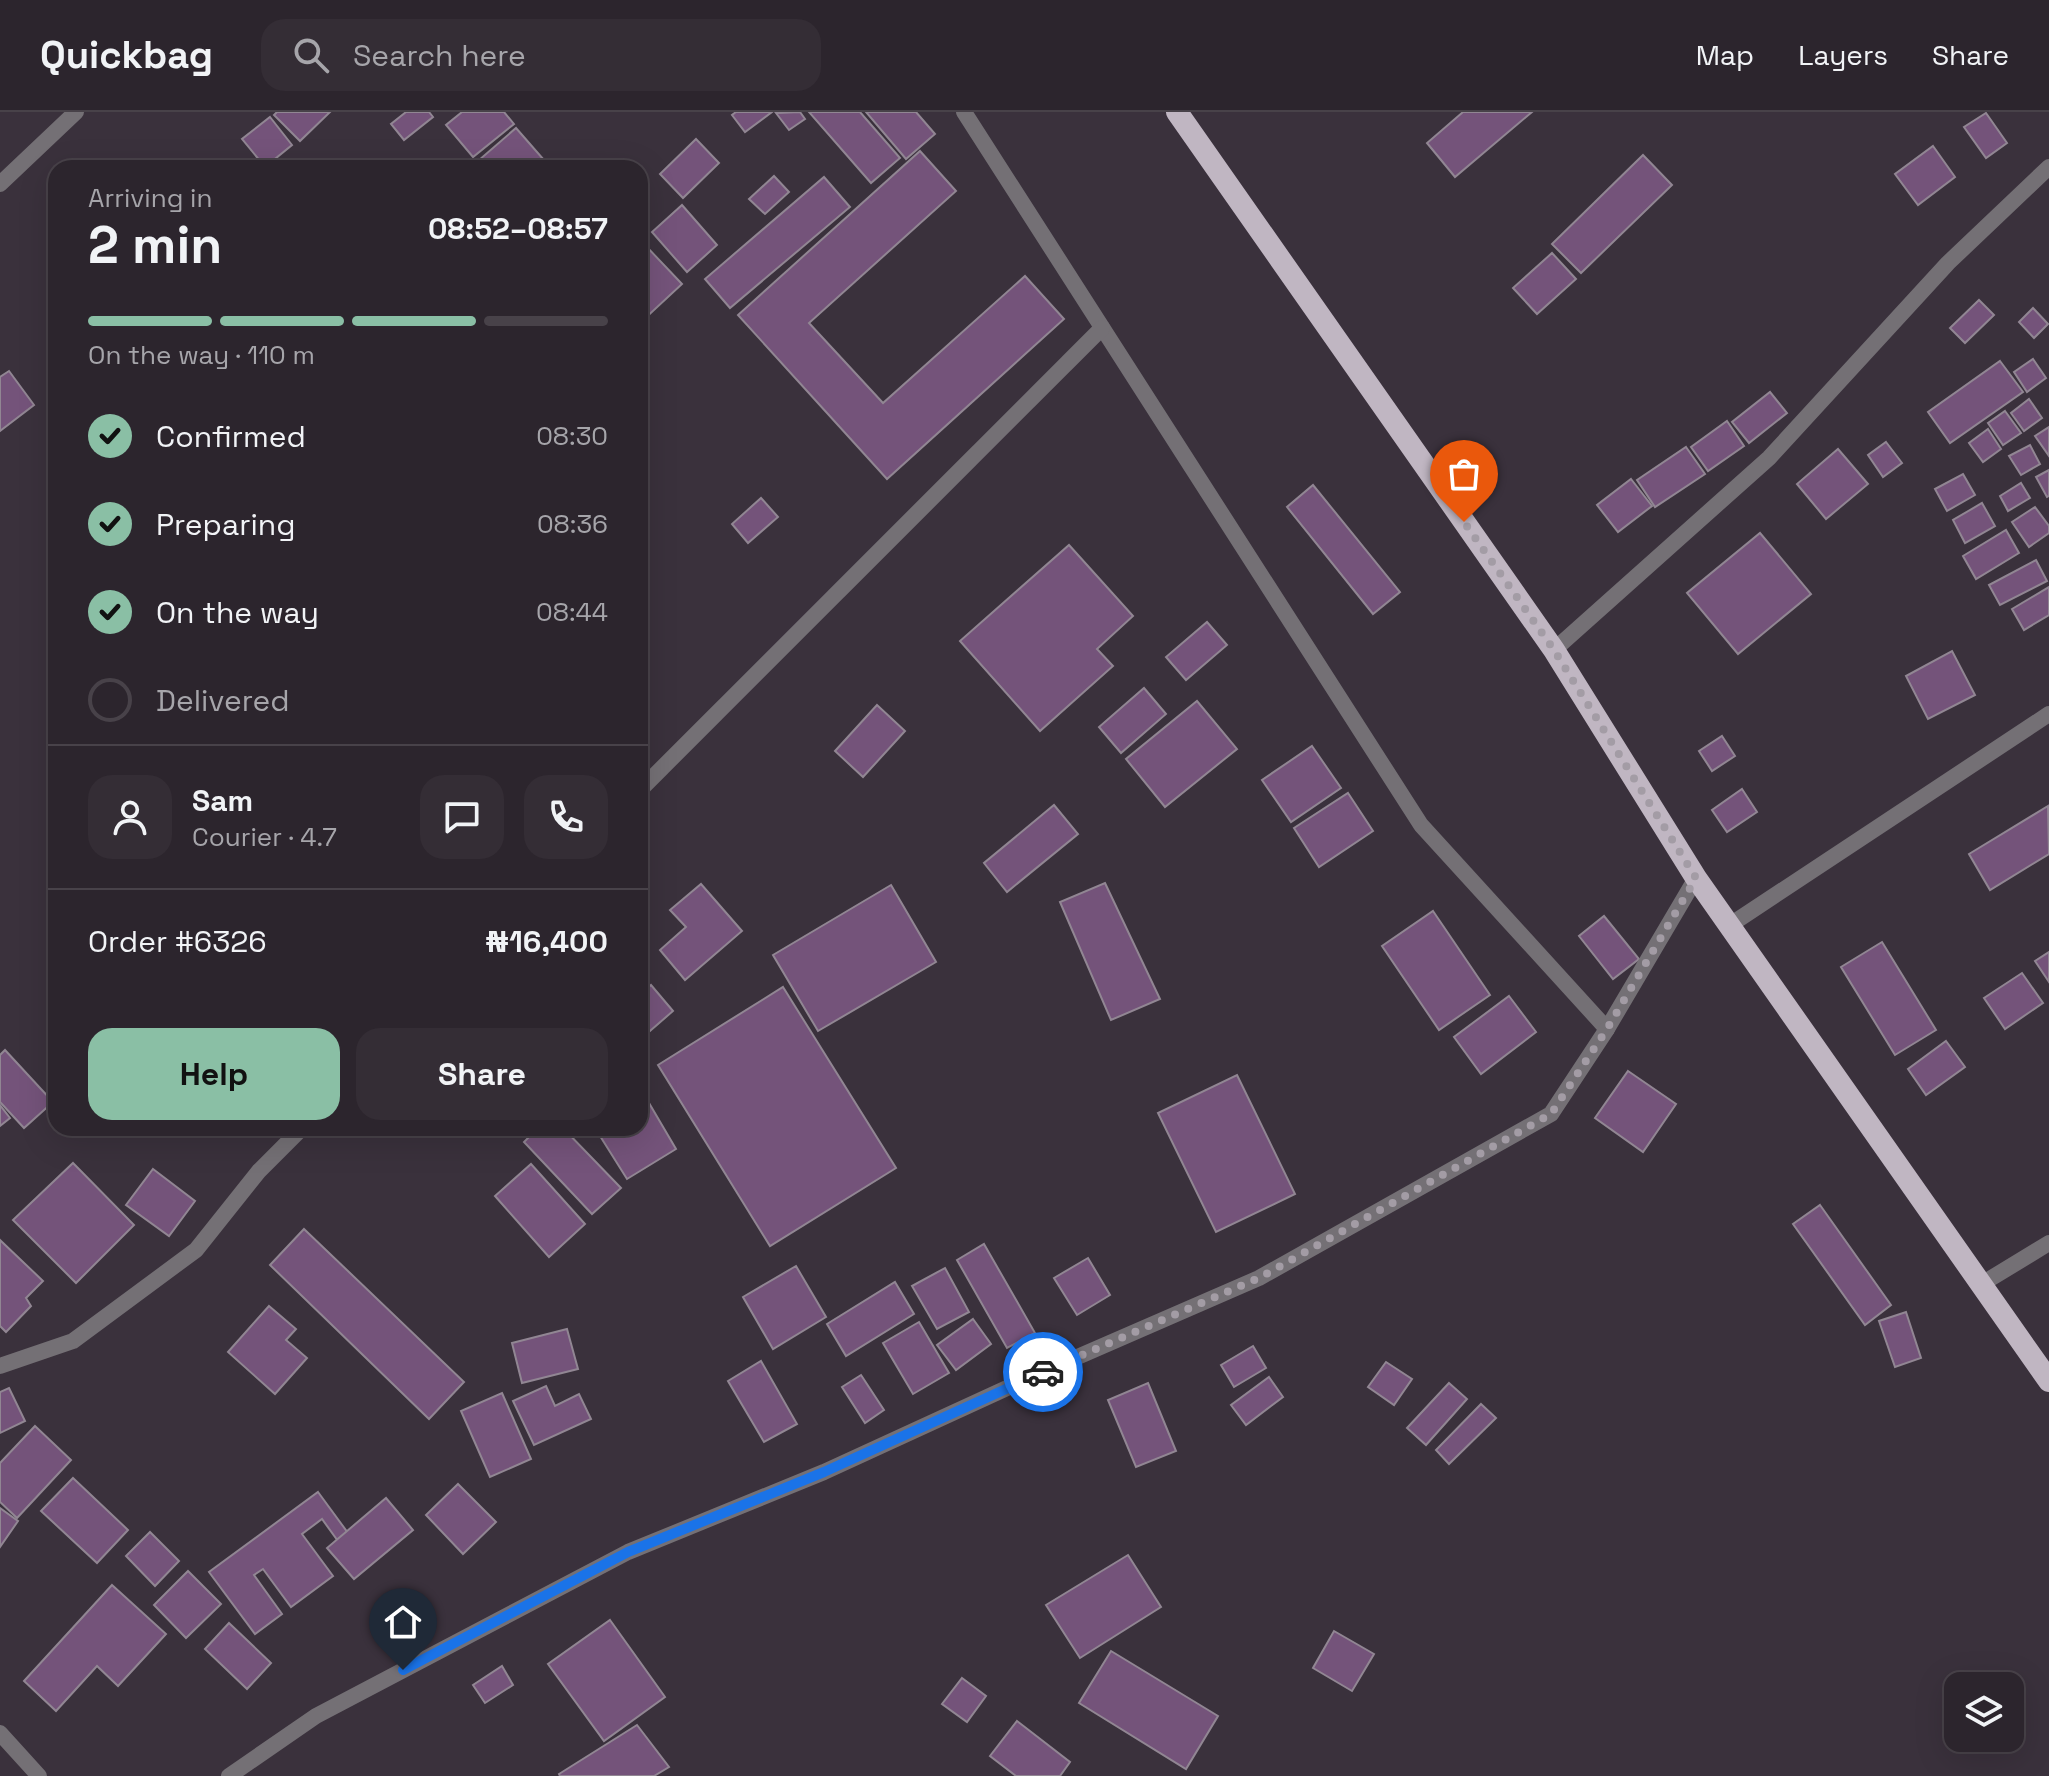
<!DOCTYPE html>
<meta charset="utf-8">
<style>
body{margin:0;font-family:"Space Grotesk",sans-serif;background:#342d35;color:#f1f3f6;height:100vh;display:flex;flex-direction:column;font-size:30px;white-space:nowrap}
*{box-sizing:border-box;margin:0}
p{font-size:26px;color:#a6a5aa}
.icon{flex:none;width:44px;height:44px;fill:none;stroke:currentColor;stroke-width:2;stroke-linecap:round;stroke-linejoin:round}
.map{position:relative;flex:1;overflow:hidden}
.sheet{position:absolute;left:48px;top:48px;width:600px;height:976px;display:flex;flex-direction:column;background:#2c252d;border-radius:24px;box-shadow:0 8px 32px #0002,0 0 0 2px #484249}
.sheet>*{flex:none}
.tools{position:absolute;left:1944px;top:1560px;display:grid;gap:16px}
.tools a{display:grid;place-items:center;width:80px;height:80px;border-radius:16px;background:#2c252d;box-shadow:0 8px 32px #0002,0 0 0 2px #484249;font-size:40px}
.pin{position:absolute;display:grid;place-items:center;width:68px;height:68px;color:#fff;margin:-82px -34px;border-radius:50% 50% 50% 0;rotate:-45deg;box-shadow:0 0 8px #0007}
.pin .icon{rotate:45deg}
.courier{position:absolute;display:grid;place-items:center;width:80px;height:80px;margin:-40px;border:6px solid #1a73e8;border-radius:50%;background:#fff;color:#222;box-shadow:0 2px 10px #0007}
.head em{font-style:normal;font-weight:700}
.head div{display:flex;flex-direction:column-reverse}
.head{display:flex;align-items:center;justify-content:space-between;height:136px;padding:0 40px}
h1{font-size:52px;font-weight:700;line-height:60px}
.bar{display:grid;grid-template-columns:repeat(4,1fr);gap:12px 8px;align-content:center;height:96px;padding:0 40px}
.bar i{height:10px;border-radius:6px;background:#484249}
.bar .selected{background:#8abfa5}
.bar p{grid-column:span 4}
.line{display:flex;align-items:center;gap:20px;padding:0 40px;border-top:2px solid #484249}
.line div{flex:1}
.round{display:grid;place-items:center;flex:none;width:84px;height:84px;border-radius:24px;background:#342d35}
ol{padding:0 40px;list-style:none}
li{display:flex;align-items:center;gap:24px;height:88px}
li p{margin-inline-start:auto}
li .icon{padding:8px;border-radius:50%;background:#8abfa5;color:#111;stroke-width:4}
li:last-child{color:#a6a5aa}
li i{width:44px;height:44px;border:4px solid #484249;border-radius:50%}
.action{display:flex;gap:16px;margin-top:auto;padding:16px 40px}
.action a{flex:1;height:92px;border-radius:24px;background:#8abfa5;color:#111;font-size:32px;font-weight:700;line-height:92px;text-align:center}
.action a+a{background:#342d35;color:#f1f3f6}
header{display:flex;align-items:center;gap:48px;box-sizing:border-box;height:112px;padding:0 40px;background:#2c252d;border-bottom:2px solid #484249}
header strong{font-size:38px}
nav{display:flex;gap:44px;margin-inline-start:auto;font-size:28px}
.search{width:560px;height:72px;background:#342d35;display:flex;align-items:center;gap:20px;box-sizing:border-box;padding:0 28px;border-radius:24px;color:#a6a5aa;font-size:30px}
.map>svg:first-child{display:block}
.building{fill:#74537a;stroke:#918693;stroke-width:2}
.lines{fill:none;stroke-linecap:round;stroke-linejoin:round}
.minor{stroke:#747075;stroke-width:16}
.trunk{stroke:#c0b6c2;stroke-width:22}
.done{stroke:#a39ca5;stroke-width:8;stroke-dasharray:0 14.4}
.route{stroke:#1a73e8;stroke-width:10}
</style>
<header>
<strong>Quickbag</strong>
<div class="search"><svg class="icon" aria-label="search" viewBox="0 0 24 24"><circle cx="10" cy="10" r="6"/><path d="M15 15l6 6"/></svg>Search here</div>
<nav><a>Map</a><a>Layers</a><a>Share</a></nav>
</header>
<div class="map">
<svg width="2049" height="1664" viewBox="0 0 2049 1664">
<rect width="100%" height="100%" fill="#3a313c"/>
<g class="building">
<polygon points="277,0 330,0 300,29 274,3"/>
<polygon points="406,0 429,0 433,5 404,28 391,12"/>
<polygon points="462,0 504,0 514,12 473,45 446,13"/>
<polygon points="736,0 772,0 745,20 732,3"/>
<polygon points="800,0 805,7 789,18 776,1"/>
<polygon points="809,0 860,0 900,46 871,71"/>
<polygon points="866,0 916,0 935,22 906,47"/>
<polygon points="1463,0 1532,0 1455,65 1427,31"/>
<polygon points="1986,1 2007,31 1986,46 1964,15"/>
<polygon points="270,5 292,33 265,55 242,27"/>
<polygon points="516,16 551,56 472,56 471,55"/>
<polygon points="696,27 719,51 683,86 660,62"/>
<polygon points="1933,34 1955,65 1918,93 1895,62"/>
<polygon points="920,39 956,79 809,211 883,291 1025,164 1064,207 887,367 738,203"/>
<polygon points="1643,43 1672,73 1581,161 1552,132"/>
<polygon points="774,64 789,80 765,102 749,87"/>
<polygon points="824,65 850,95 730,196 705,167"/>
<polygon points="682,93 717,133 687,160 652,120"/>
<polygon points="645,133 682,172 640,211 640,137"/>
<polygon points="1552,141 1576,167 1537,202 1513,176"/>
<polygon points="1979,188 1994,203 1965,231 1950,216"/>
<polygon points="2033,196 2048,212 2034,226 2019,210"/>
<polygon points="2033,247 2046,266 2027,280 2014,260"/>
<polygon points="2000,249 2023,280 1950,331 1928,300"/>
<polygon points="9,259 34,293 0,319 0,265"/>
<polygon points="1770,280 1787,301 1749,331 1732,310"/>
<polygon points="2029,287 2042,306 2024,319 2011,301"/>
<polygon points="2005,299 2021,321 2003,333 1988,311"/>
<polygon points="1727,309 1744,334 1708,359 1691,335"/>
<polygon points="2049,315 2049,344 2035,324"/>
<polygon points="1988,317 2001,337 1983,350 1969,331"/>
<polygon points="1886,330 1902,351 1883,365 1868,343"/>
<polygon points="2030,333 2040,352 2021,363 2009,344"/>
<polygon points="1686,335 1705,362 1655,395 1637,368"/>
<polygon points="1838,337 1868,372 1826,407 1797,372"/>
<polygon points="2049,358 2049,384 2047,385 2036,365"/>
<polygon points="1963,362 1975,383 1947,399 1935,377"/>
<polygon points="1631,367 1652,394 1618,420 1597,393"/>
<polygon points="2021,371 2030,386 2008,399 2000,384"/>
<polygon points="1313,373 1400,480 1373,502 1287,395"/>
<polygon points="761,386 778,405 748,431 732,412"/>
<polygon points="1982,391 1995,414 1965,431 1953,408"/>
<polygon points="2035,395 2049,414 2049,421 2029,435 2012,410"/>
<polygon points="2006,418 2019,441 1976,467 1963,444"/>
<polygon points="1760,421 1811,482 1738,542 1687,481"/>
<polygon points="1069,433 1133,504 1097,537 1113,554 1040,619 960,529"/>
<polygon points="2036,448 2047,469 2000,493 1989,473"/>
<polygon points="2049,475 2049,503 2024,518 2012,497"/>
<polygon points="1207,510 1227,533 1186,568 1166,545"/>
<polygon points="1952,539 1975,583 1928,607 1906,564"/>
<polygon points="1144,576 1166,602 1121,641 1099,615"/>
<polygon points="1197,589 1237,637 1165,695 1126,647"/>
<polygon points="877,593 905,619 863,665 835,639"/>
<polygon points="1722,624 1735,644 1712,659 1699,639"/>
<polygon points="1312,634 1341,676 1291,710 1262,668"/>
<polygon points="1742,677 1757,700 1727,720 1712,698"/>
<polygon points="1348,681 1373,719 1319,755 1294,716"/>
<polygon points="1054,693 1078,722 1007,780 984,751"/>
<polygon points="2048,694 2049,742 1990,778 1969,742"/>
<polygon points="1105,771 1160,887 1111,908 1060,790"/>
<polygon points="701,772 742,819 685,868 660,838 686,815 670,798"/>
<polygon points="891,773 936,850 818,919 773,843"/>
<polygon points="1433,799 1490,883 1439,918 1382,834"/>
<polygon points="1604,804 1639,847 1613,867 1579,824"/>
<polygon points="1882,830 1936,918 1895,943 1841,855"/>
<polygon points="2049,840 2049,870 2035,849"/>
<polygon points="2022,861 2043,891 2005,917 1984,886"/>
<polygon points="651,873 673,899 643,925 640,921 640,883"/>
<polygon points="783,875 896,1056 770,1134 658,953"/>
<polygon points="1509,884 1536,920 1481,962 1454,925"/>
<polygon points="1946,929 1965,955 1926,983 1908,957"/>
<polygon points="5,938 53,990 24,1016 0,990 0,943"/>
<polygon points="1628,959 1676,992 1643,1040 1595,1006"/>
<polygon points="1237,963 1295,1082 1216,1120 1158,1001"/>
<polygon points="642,979 676,1037 627,1067 595,1016 640,1016"/>
<polygon points="0,993 10,1006 0,1014"/>
<polygon points="538,1016 563,1016 621,1076 592,1102 524,1030"/>
<polygon points="73,1051 134,1113 76,1171 13,1108"/>
<polygon points="531,1052 585,1112 549,1145 495,1084"/>
<polygon points="153,1057 195,1089 169,1124 126,1093"/>
<polygon points="1820,1093 1891,1193 1865,1213 1793,1112"/>
<polygon points="304,1117 464,1270 429,1307 270,1153"/>
<polygon points="0,1128 43,1169 26,1186 31,1194 6,1220 0,1214"/>
<polygon points="984,1132 1035,1221 1007,1236 957,1148"/>
<polygon points="1088,1146 1110,1183 1077,1203 1054,1166"/>
<polygon points="796,1154 826,1205 773,1237 743,1185"/>
<polygon points="945,1156 969,1200 937,1217 912,1174"/>
<polygon points="895,1170 914,1202 846,1244 827,1212"/>
<polygon points="269,1194 296,1217 286,1228 307,1246 275,1282 228,1240"/>
<polygon points="1906,1200 1921,1246 1895,1255 1879,1209"/>
<polygon points="973,1207 991,1232 956,1258 937,1233"/>
<polygon points="919,1210 949,1261 913,1282 883,1231"/>
<polygon points="567,1217 578,1257 522,1271 512,1231"/>
<polygon points="1253,1234 1266,1256 1234,1275 1221,1253"/>
<polygon points="761,1249 797,1312 764,1330 728,1269"/>
<polygon points="1386,1250 1412,1267 1394,1293 1368,1275"/>
<polygon points="861,1263 884,1298 865,1311 842,1275"/>
<polygon points="1269,1265 1283,1285 1246,1313 1231,1293"/>
<polygon points="1148,1271 1176,1339 1136,1355 1108,1288"/>
<polygon points="1449,1271 1467,1287 1426,1333 1407,1316"/>
<polygon points="546,1274 555,1294 579,1282 591,1307 534,1333 513,1289"/>
<polygon points="9,1276 25,1309 0,1321 0,1280"/>
<polygon points="502,1281 531,1347 490,1365 461,1299"/>
<polygon points="1481,1292 1496,1306 1449,1352 1436,1338"/>
<polygon points="35,1314 71,1348 17,1406 0,1390 0,1351"/>
<polygon points="73,1366 128,1418 97,1451 41,1399"/>
<polygon points="458,1372 496,1410 463,1442 426,1403"/>
<polygon points="318,1380 359,1436 348,1443 322,1407 302,1422 333,1464 291,1495 263,1457 254,1463 282,1502 255,1522 209,1460"/>
<polygon points="386,1386 413,1418 354,1467 327,1436"/>
<polygon points="0,1396 18,1409 0,1435"/>
<polygon points="150,1420 179,1449 155,1474 126,1444"/>
<polygon points="1128,1443 1161,1495 1080,1546 1046,1493"/>
<polygon points="188,1459 221,1492 186,1526 154,1493"/>
<polygon points="112,1473 166,1522 118,1574 97,1554 56,1599 24,1569"/>
<polygon points="610,1508 665,1585 604,1629 548,1552"/>
<polygon points="229,1511 271,1551 247,1577 205,1537"/>
<polygon points="1334,1519 1374,1542 1352,1579 1313,1556"/>
<polygon points="1111,1539 1218,1604 1186,1657 1079,1591"/>
<polygon points="502,1554 513,1573 485,1591 473,1573"/>
<polygon points="962,1566 986,1584 967,1610 942,1592"/>
<polygon points="1017,1609 1070,1650 1060,1664 1016,1664 990,1644"/>
<polygon points="637,1613 669,1655 654,1664 560,1664 559,1662"/>
</g>
<g class="lines">
<g class="minor">
<polyline points="964,0 1421,713 1607,917 1696,766"/>
<polyline points="0,72 76,0"/>
<polyline points="1554,538 1769,346 1948,151 2049,55"/>
<polyline points="640,678 1102,216"/>
<polyline points="1730,813 2049,602"/>
<polyline points="1980,1173 2049,1131"/>
<polyline points="0,1254 73,1229 196,1138 259,1059 302,1016"/>
<polyline points="0,1621 39,1664"/>
<polyline points="229,1664 316,1604 628,1440 824,1360 1020,1270 1259,1166 1551,1002 1607,917"/>
</g>
<polyline class="trunk" points="1177,0 1554,538 1696,766 2049,1269"/>
</g>
<g class="lines">
<polyline class="done" points="1043,1260 1259,1166 1551,1002 1607,917 1696,766 1554,538 1464,410"/>
<polyline class="route" points="403,1558 628,1440 824,1360 1043,1260"/>
</g>
</svg>
<div class="tools">
<a><svg class="icon" aria-label="layers" viewBox="0 0 24 24"><path d="M12 4l9 5-9 5-9-5zM3 14l9 5 9-5"/></svg></a>
</div>
<div class="pin" style="left:1464px;top:410px;background:#ea580c"><svg class="icon" aria-label="bag" viewBox="0 0 24 24"><path d="M5 8h14l-1 12H6zM9 8a3 3 0 0 1 6 0"/></svg></div>
<div class="pin" style="left:403px;top:1558px;background:#1f2937"><svg class="icon" aria-label="home" viewBox="0 0 24 24"><path d="M3 11l9-7 9 7M6 9v11h12V9"/></svg></div>
<div class="courier" style="left:1043px;top:1260px"><svg class="icon" aria-label="car" viewBox="0 0 24 24"><path d="M5 17H2v-5l4-1 3-4h7l3 4 3 1v5h-3M9 17h6M6 11h13"/><circle cx="7" cy="17" r="2"/><circle cx="17" cy="17" r="2"/></svg></div>
<section class="sheet">
<div class="head"><div><h1>2 min</h1><p>Arriving in</p></div><em>08:52–08:57</em></div>
<div class="bar"><i class="selected"></i><i class="selected"></i><i class="selected"></i><i></i><p>On the way · 110 m</p></div>
<ol>
<li><svg class="icon" aria-label="check" viewBox="0 0 24 24"><path d="M5 12l5 5 9-10"/></svg>Confirmed<p>08:30</p></li>
<li><svg class="icon" aria-label="check" viewBox="0 0 24 24"><path d="M5 12l5 5 9-10"/></svg>Preparing<p>08:36</p></li>
<li><svg class="icon" aria-label="check" viewBox="0 0 24 24"><path d="M5 12l5 5 9-10"/></svg>On the way<p>08:44</p></li>
<li><i></i>Delivered</li>
</ol>
<div class="line" style="height:144px"><a class="round"><svg class="icon" aria-label="person" viewBox="0 0 24 24"><circle cx="12" cy="8" r="4"/><path d="M4 21q1-7 8-7t8 7"/></svg></a><div><b>Sam</b><p>Courier · 4.7</p></div><a class="round"><svg class="icon" aria-label="chat" viewBox="0 0 24 24"><path d="M4 5h16v11H9l-5 4z"/></svg></a><a class="round"><svg class="icon" aria-label="phone" viewBox="0 0 24 24"><path d="M5 4h4l2 5-3 2q2 4 5 5l2-3 5 2v4C11 20 4 13 5 4z"/></svg></a></div>
<div class="line" style="height:104px"><div>Order #6326</div><b>₦16,400</b></div>
<div class="action"><a>Help</a><a>Share</a></div>
</section>
</div>
